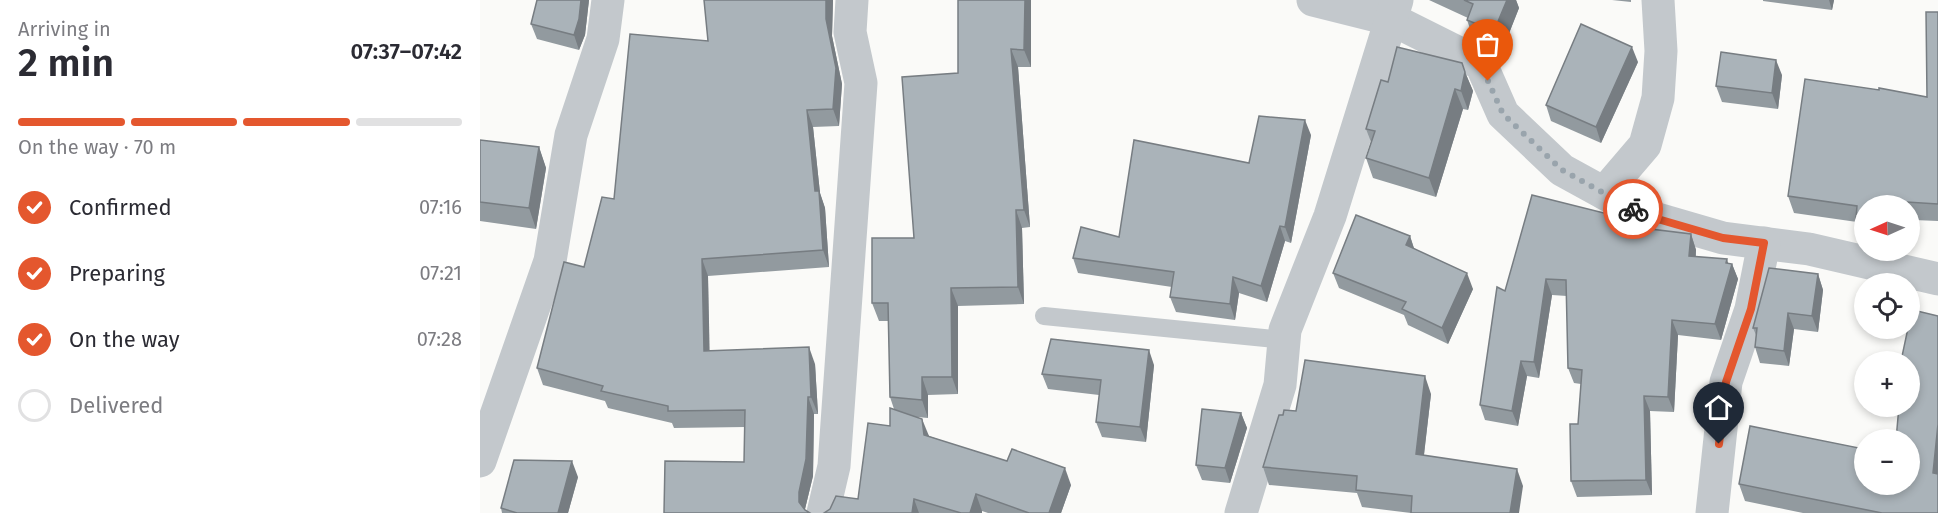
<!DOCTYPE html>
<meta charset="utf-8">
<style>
body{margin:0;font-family:"Fira Sans",sans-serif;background:#f7f7f7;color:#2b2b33;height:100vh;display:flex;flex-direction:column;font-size:22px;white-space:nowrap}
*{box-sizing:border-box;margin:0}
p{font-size:20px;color:#7c7c81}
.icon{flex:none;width:33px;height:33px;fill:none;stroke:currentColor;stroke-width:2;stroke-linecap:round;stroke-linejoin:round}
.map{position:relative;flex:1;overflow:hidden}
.details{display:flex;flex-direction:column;background:#fff;width:480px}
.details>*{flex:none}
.needle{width:39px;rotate:267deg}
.buttons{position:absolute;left:1374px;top:195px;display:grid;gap:12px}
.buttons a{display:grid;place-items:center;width:66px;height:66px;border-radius:50%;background:#fff;box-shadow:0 3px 9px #0003;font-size:30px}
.pin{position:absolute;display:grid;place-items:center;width:51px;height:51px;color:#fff;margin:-62px -26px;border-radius:50% 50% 50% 0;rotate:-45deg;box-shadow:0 0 6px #0007}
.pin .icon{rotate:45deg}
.courier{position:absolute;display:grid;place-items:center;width:60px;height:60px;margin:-30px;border:4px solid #e4572e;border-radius:50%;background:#fff;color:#222;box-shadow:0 2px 8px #0007}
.headline em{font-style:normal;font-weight:600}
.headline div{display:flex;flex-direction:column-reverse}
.headline{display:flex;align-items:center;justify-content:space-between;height:102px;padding:0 18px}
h1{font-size:39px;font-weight:600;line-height:45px}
.bar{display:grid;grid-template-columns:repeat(4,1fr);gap:9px 6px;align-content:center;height:72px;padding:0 18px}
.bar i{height:8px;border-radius:4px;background:#e1e1e2}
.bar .on{background:#e4572e}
.bar p{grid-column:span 4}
ol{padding:0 18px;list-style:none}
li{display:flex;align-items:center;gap:18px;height:66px}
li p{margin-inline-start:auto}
li .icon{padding:6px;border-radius:50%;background:#e4572e;color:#fff;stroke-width:4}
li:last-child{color:#7c7c81}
li i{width:33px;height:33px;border:3px solid #e1e1e2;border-radius:50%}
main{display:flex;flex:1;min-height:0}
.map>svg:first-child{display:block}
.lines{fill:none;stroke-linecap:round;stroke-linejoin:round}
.lane{stroke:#c3c8cc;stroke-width:18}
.street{stroke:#c3c8cc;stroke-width:33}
.wall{fill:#929a9f}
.shaded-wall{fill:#777d82}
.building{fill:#aab3b9;stroke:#777d82;stroke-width:1.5}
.done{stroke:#99a4ac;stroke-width:6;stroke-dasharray:0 10.8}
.route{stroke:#e4572e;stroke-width:8}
</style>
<main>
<section class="details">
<div class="headline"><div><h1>2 min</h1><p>Arriving in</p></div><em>07:37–07:42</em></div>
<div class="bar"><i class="on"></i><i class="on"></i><i class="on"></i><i></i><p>On the way · 70 m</p></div>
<ol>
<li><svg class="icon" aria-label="check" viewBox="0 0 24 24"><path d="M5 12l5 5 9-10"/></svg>Confirmed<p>07:16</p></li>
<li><svg class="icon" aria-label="check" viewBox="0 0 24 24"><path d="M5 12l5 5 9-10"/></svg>Preparing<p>07:21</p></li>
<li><svg class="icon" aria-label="check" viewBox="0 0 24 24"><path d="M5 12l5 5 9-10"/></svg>On the way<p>07:28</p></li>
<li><i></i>Delivered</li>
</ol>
</section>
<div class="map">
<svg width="1458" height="513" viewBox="0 0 1458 513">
<rect width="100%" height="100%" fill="#fafaf8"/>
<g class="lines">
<polyline class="lane" points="564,316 804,340"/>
<g class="street">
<polyline points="833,0 913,20 1001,64 1023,114 1082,170 1164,215 1243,238 1329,249 1458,279"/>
<polyline points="1124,193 1165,145 1178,98 1181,51 1178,0"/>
<polyline points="0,461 70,261 91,135 123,39 128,0"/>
<polyline points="343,513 354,466 381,83 370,32 372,0"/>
<polyline points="761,513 800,385 805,330 850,216 917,0"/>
<polyline points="1232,513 1246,382 1271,309 1284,243"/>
</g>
</g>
<g class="wall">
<polygon points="57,0 109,0 105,35 99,50 57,39 51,24"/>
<polygon points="224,0 353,0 352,36 362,84 359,126 333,127 340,193 345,208 349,267 228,276 229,351 335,364 338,414 334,414 333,476 325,509 184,513 264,462 265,427 194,428 192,423 128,408 125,401 63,385 57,368 104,267 134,199 228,41"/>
<polygon points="478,0 551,0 551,67 538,67 550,227 542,228 544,304 478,306 478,394 448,395 448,418 437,417 449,436 591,485 581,513 508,513 502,511 502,513 344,513 378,499 410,426 414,409 410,397 409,321 399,321 392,303 434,238 478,73"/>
<polygon points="949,0 1036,0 1039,8 1022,51 994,40 987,20 988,18"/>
<polygon points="1132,0 1151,0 1151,2"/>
<polygon points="1283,0 1354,0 1352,10 1283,1"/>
<polygon points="1458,12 1458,221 1434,220 1430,243 1430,206 1384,206 1384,236 1382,235 1377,222 1314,213 1308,196 1447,97"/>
<polygon points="1158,62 1121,143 1071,121 1066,105"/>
<polygon points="985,72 993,91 988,110 983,109 956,197 893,178 886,158 891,142 886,129 908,82"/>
<polygon points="1302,75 1298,109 1242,102 1236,86"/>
<polygon points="831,135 811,243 805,241 787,302 759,293 755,320 696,312 690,297 692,287 598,273 593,258 639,237 769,163"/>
<polygon points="0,140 59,147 66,168 56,229 0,221"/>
<polygon points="1140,217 1143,226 1211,234 1216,250 1216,257 1252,264 1258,279 1241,340 1198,335 1194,412 1170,411 1172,495 1097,497 1091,481 1098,424 1101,384 1094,383 1088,368 1087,296 1072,295 1059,378 1047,376 1038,426 1005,420 1000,405 1025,291"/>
<polygon points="930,236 934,248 993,289 968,344 928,325 924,315 859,288 853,273"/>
<polygon points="1338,274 1343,290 1338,332 1314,329 1309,366 1280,363 1275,347 1276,335 1273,328"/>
<polygon points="1428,328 1458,513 1323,513 1265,501 1259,484 1430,484"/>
<polygon points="674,365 666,442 622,437 616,422 619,395 568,389 562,374"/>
<polygon points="951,394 944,455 1043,486 931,513 882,507 877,493 789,485 783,467 803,415"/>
<polygon points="761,413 767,428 750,483 722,480 716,465"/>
<polygon points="98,477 88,513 22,513 21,508"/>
</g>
<g class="shaded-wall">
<polygon points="101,0 109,0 105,35 99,50 94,35"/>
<polygon points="346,0 353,0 352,36 362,84 359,126 353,109 346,19"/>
<polygon points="545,0 551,0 551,67 544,50"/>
<polygon points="1027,0 1036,0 1039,8 1022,51 1014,31"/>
<polygon points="1349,0 1354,0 1352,10"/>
<polygon points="1152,47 1158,62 1121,143 1116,127"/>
<polygon points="531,49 538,67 550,227 544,210"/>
<polygon points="1296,60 1302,75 1298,109 1292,93"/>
<polygon points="985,72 993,91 988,110 981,91"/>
<polygon points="975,89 983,109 956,197 949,178"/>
<polygon points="327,110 333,127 340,193 345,208 349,267 343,250 335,191"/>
<polygon points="825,120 831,135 811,243 805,227"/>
<polygon points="59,147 66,168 56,229 49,208"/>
<polygon points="1430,208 1434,220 1430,243"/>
<polygon points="536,210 542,228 544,304 538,287"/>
<polygon points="1140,217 1146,233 1138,225"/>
<polygon points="800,226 805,241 787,302 781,286"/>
<polygon points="1211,234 1216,250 1214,271 1209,256"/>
<polygon points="930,236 935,252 926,245"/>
<polygon points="222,259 228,276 230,368 224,351"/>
<polygon points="1247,259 1250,270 1252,264 1258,279 1241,340 1235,324"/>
<polygon points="987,273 993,289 968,344 962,328"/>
<polygon points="1338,274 1343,290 1338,332 1332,316"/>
<polygon points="753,277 759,293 755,320 750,304"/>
<polygon points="1066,279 1072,295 1059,378 1054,362"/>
<polygon points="471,288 478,306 478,394 472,377"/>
<polygon points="1308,313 1314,329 1309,366 1304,351"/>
<polygon points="1192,320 1198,335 1194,412 1188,397"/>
<polygon points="329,347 335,364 338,414 331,397"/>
<polygon points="669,350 674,365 666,442 660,427"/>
<polygon points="1041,361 1047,376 1038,426 1032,411"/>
<polygon points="945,376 951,394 942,471 936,454"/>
<polygon points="442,377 448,395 448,418 442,400"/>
<polygon points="1164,396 1170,411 1172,495 1166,480"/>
<polygon points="328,397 334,414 333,476 325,509 325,513 319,502 319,492"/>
<polygon points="761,413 767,428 750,483 745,468"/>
<polygon points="442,419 449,436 450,452 444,435"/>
<polygon points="1458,424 1458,486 1453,473"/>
<polygon points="92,461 98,477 88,513 78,513"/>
<polygon points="585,468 591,485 581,513 569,513"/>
<polygon points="1037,469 1043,486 1039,513 1030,513"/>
<polygon points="496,494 502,511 502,513 490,513"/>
<polygon points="434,499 439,513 432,513"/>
</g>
<g class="building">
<polygon points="57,0 101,0 99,19 94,35 51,24"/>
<polygon points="224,0 346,0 346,19 356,68 353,109 327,110 335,191 339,191 343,250 222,259 224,351 329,347 331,397 328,397 326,459 319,492 319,502 325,510 330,513 184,513 185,461 264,462 265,410 188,411 188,406 121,391 123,386 57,368 84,262 104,267 122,197 134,199 150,34 228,41"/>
<polygon points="478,0 545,0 544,50 531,49 544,210 536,210 538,287 471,288 472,377 442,377 442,400 410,397 408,303 392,303 392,238 434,238 422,77 478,73"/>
<polygon points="984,0 1027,0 1014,31 987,20 993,4"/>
<polygon points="1446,12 1458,12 1458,204 1427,202 1427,206 1384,206 1384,219 1376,218 1377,206 1308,196 1325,79 1399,90 1399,88 1447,97"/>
<polygon points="1101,24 1152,47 1116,127 1066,105"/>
<polygon points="917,47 982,63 985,72 981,91 975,89 949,178 886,158 895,131 886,129 901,80 908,82"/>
<polygon points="1241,52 1296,60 1292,93 1236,86"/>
<polygon points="779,116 825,120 805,227 800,226 781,286 753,277 750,304 690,297 694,272 593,258 601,227 639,237 654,140 769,163"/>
<polygon points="0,140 59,147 49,208 0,202"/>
<polygon points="1052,195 1140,217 1138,225 1211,234 1209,256 1247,259 1246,263 1252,264 1235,324 1192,320 1188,397 1164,396 1166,480 1091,481 1090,424 1098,424 1102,370 1088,368 1086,280 1066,279 1054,362 1041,361 1032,411 1000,405 1017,287 1025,291"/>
<polygon points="876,215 930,236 926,245 987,273 962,328 922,309 926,302 853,273"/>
<polygon points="1289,268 1338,274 1332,316 1308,313 1304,351 1275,347 1277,328 1273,328"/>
<polygon points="1433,310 1458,316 1458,424 1453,473 1458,474 1458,513 1402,513 1259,484 1270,426 1384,449 1384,484 1430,484 1430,440 1416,440 1419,406 1430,406 1430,362 1421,361 1428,328 1430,328 1430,324"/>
<polygon points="571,339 669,350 660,427 616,422 621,380 562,374"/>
<polygon points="825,360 945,376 936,454 1037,469 1030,513 931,513 932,496 876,490 877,476 783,467 799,415 803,415 804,410 816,411"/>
<polygon points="410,408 442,419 444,435 527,461 532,449 585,468 569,513 549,513 496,494 490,513 481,513 434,499 432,513 344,513 350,509 356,496 378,499 388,423 410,426"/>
<polygon points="722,409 761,413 745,468 716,465"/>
<polygon points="34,460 92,461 78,513 37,513 21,508"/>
</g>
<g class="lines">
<polyline class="done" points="1008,81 1023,114 1082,170 1153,209"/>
<polyline class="route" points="1153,209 1164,215 1243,238 1284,243 1271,309 1246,382 1239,444"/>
</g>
</svg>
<div class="buttons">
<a><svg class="needle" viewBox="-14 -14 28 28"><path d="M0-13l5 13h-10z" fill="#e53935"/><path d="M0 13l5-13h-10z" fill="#7c7c81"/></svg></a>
<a><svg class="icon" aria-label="locate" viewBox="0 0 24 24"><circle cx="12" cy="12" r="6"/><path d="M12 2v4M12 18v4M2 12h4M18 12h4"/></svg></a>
<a>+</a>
<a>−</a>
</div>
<div class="pin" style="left:1008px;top:81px;background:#ea580c"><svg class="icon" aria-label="bag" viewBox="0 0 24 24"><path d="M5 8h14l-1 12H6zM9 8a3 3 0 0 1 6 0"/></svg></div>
<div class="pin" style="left:1239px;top:444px;background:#1f2937"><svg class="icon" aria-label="home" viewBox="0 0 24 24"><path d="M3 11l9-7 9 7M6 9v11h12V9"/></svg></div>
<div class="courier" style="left:1153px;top:209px"><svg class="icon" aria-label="bike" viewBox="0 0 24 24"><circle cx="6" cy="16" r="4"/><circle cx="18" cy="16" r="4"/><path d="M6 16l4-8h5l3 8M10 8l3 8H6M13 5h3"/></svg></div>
</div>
</main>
